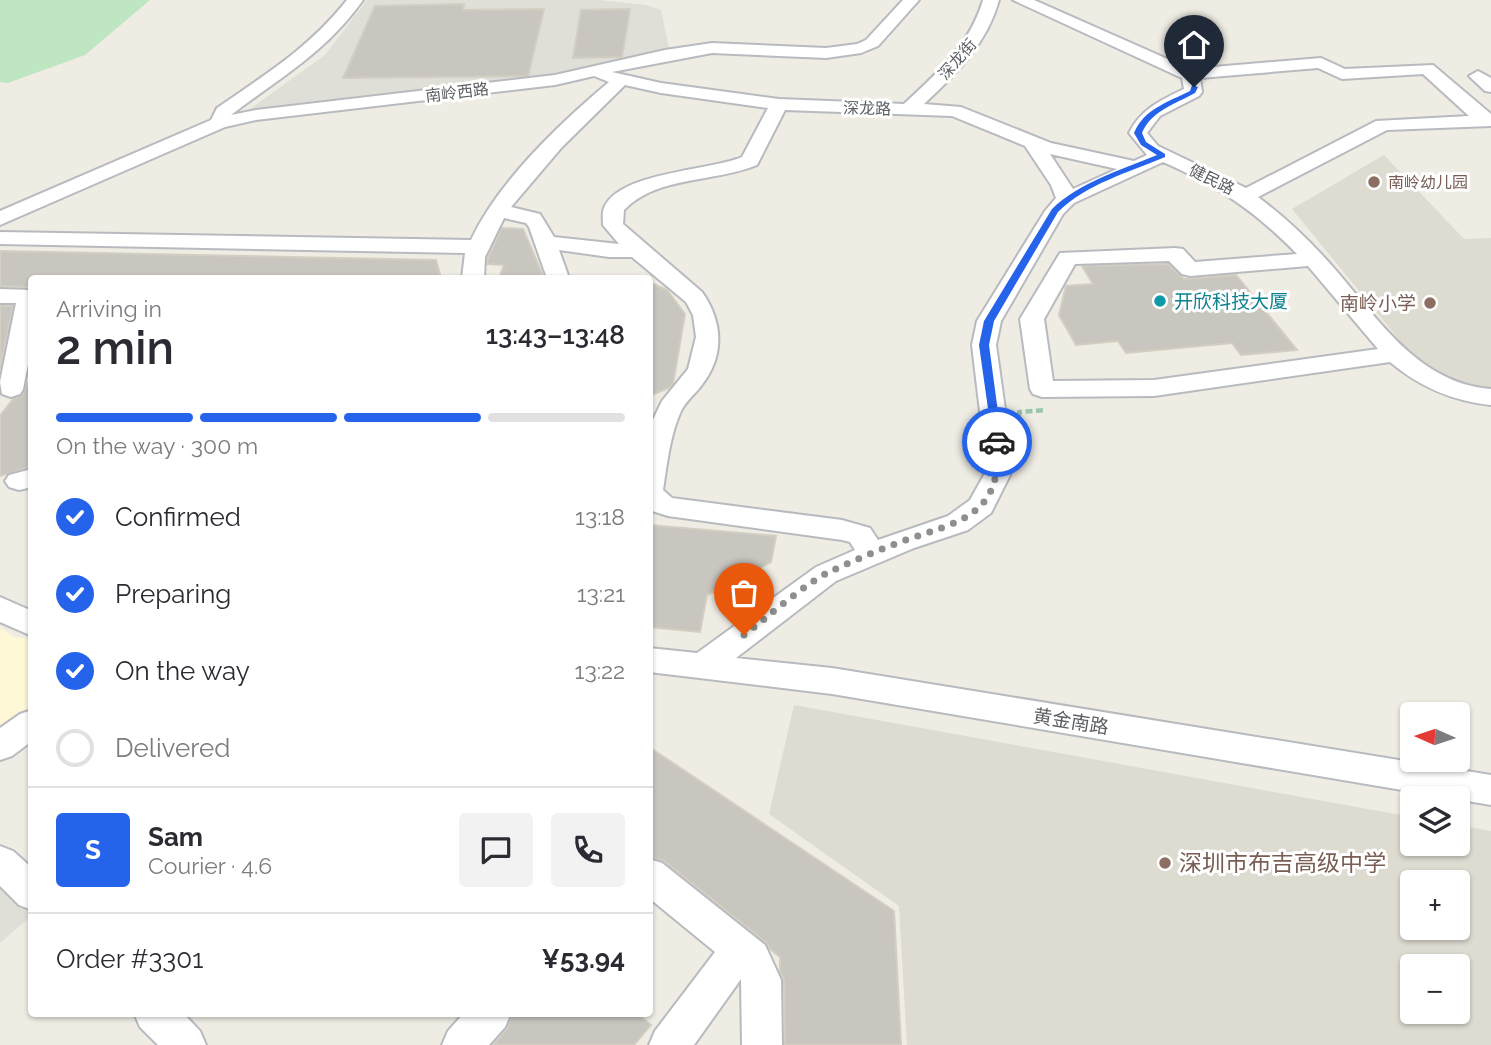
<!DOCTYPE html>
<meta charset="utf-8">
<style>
body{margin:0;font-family:Raleway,"Noto Sans SC",sans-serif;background:#f2f2f3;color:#2b2b33;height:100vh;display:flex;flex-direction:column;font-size:26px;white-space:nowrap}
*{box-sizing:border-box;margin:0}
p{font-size:23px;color:#7c7c81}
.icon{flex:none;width:38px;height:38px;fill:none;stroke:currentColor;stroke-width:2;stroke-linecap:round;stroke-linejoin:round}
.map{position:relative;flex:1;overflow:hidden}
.sheet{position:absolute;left:28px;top:275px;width:625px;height:742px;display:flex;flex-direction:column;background:#fff;border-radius:7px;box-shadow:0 2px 5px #0004}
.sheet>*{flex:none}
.needle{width:46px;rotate:273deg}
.tools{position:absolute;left:1400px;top:702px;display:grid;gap:14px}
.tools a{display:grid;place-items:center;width:70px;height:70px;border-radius:7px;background:#fff;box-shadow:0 2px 5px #0004;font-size:35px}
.pin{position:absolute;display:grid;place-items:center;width:60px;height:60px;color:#fff;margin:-72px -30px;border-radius:50% 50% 50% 0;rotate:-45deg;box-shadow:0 0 7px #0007}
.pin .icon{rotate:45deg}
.courier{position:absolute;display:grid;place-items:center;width:70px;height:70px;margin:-35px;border:5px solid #2563eb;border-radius:50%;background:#fff;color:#222;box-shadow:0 2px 9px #0007}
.headline em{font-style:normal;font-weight:600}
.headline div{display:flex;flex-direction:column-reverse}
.headline{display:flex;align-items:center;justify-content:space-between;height:119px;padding:0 28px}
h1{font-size:46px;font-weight:600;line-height:52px}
.bar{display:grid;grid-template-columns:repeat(4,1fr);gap:10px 7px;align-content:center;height:84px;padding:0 28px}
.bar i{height:9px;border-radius:5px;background:#e1e1e2}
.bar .on{background:#2563eb}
.bar p{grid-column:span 4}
.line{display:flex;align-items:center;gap:18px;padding:0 28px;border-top:2px solid #e1e1e2}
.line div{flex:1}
.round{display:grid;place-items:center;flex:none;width:74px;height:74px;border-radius:7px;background:#f2f2f3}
ol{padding:0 28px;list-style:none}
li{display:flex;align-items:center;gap:21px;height:77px}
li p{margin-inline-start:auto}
li .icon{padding:7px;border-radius:50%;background:#2563eb;color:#fff;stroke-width:4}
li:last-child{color:#7c7c81}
li i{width:38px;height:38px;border:4px solid #e1e1e2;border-radius:50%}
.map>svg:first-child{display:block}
.commercial{fill:#fef8d7}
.industrial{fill:#dfded7}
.education{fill:#dedbd1;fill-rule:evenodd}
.green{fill:#bfe6c2}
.building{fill:#c9c6c0;stroke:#d2cec1;stroke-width:2}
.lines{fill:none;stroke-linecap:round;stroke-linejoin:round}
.minor-casing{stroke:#b8babf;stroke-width:4}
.path{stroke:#98c7a9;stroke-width:4.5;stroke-dasharray:7 3.5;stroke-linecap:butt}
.minor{fill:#fff;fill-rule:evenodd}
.route{fill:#2563eb}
.done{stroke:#8e9090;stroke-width:7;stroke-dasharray:0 12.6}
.education-dot{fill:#8d6e63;stroke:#fff;stroke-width:2.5}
.culture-dot{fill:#0f9aa8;stroke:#fff;stroke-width:2.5}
.labels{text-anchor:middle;stroke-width:6;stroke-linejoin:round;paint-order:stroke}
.far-street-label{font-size:16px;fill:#5b5e63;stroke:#fff}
.far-education-label{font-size:16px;fill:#785e54;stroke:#fff;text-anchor:start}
.culture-label{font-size:19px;fill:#0d838f;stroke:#fff;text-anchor:start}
.education-label{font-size:19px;fill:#785e54;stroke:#fff;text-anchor:end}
.street-label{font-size:19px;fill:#5b5e63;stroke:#fff}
.near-education-label{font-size:23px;fill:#785e54;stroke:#fff;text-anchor:start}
</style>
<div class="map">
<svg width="1491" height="1045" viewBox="0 0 1491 1045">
<rect width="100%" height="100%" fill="#eeece3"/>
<polygon class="commercial" points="0,627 14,637 32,639 31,709 0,731"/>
<g class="industrial">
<polygon points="367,0 598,0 646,5 661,10 669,49 576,71 250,109 325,55"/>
<polygon points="0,849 32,881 31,916 0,943"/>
</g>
<g class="education">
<polygon points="1384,155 1464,239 1491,238 1491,389 1473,387 1441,375 1415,359 1292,209"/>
<path d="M794 705 1412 817V844H1458V825L1491 831V1045H907L899 906 769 814ZM1412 882H1458V928H1412ZM1412 966H1458V1012H1412Z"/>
</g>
<polygon class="green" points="0,0 150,0 85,55 8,83 0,82"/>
<g class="building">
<polygon points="464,4 463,10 544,9 528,76 343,78 375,6"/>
<polygon points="630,9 622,57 573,58 581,10"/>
<polygon points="502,228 523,229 544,278 499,278 504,265 487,264 488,258"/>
<polygon points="0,251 436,260 441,278 32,278 32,287 0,286"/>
<polygon points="1168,264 1184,279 1236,275 1297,350 1241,355 1232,343 1126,353 1118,341 1076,345 1059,315 1066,286 1093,284 1082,266"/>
<polygon points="649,282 667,290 685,314 673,384 669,388 649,396"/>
<polygon points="0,306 13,306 0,369"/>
<polygon points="32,375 32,466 0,476 0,416 13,399 22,395"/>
<polygon points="649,525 776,536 771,562 707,595 700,632 649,627"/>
<polygon points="649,747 894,911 901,1045 785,1045 784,980 780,971 780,957 770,949 767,943 664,861 649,857"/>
<polygon points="513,1013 636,1013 651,1025 634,1045 493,1045 507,1029"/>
</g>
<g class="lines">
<g class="minor-casing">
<g id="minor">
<path d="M347 0H363C325 53 281 77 231 115L256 110 555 75 665 50 712 43 826 48 857 44 866 40 903 0H919L878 46 861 53 826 58 712 53 612 72 661 83 779 99 904 104C937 73 970 45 983 0H999C987 44 956 74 924 104L961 107 1051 143 1134 161 1147 155 1129 133C1141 109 1161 100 1184 89L1182 78 1013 0H1034L1190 69 1321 58 1345 69 1433 65 1491 114V126L1387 130 1258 197C1286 218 1311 242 1333 267 1378 318 1417 383 1491 389V405C1452 401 1420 387 1390 362L1154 396 1042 397 1033 394 1030 389 1020 319 1060 253 1175 248 1183 249 1195 262 1297 254C1255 211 1218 186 1163 162L1074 203 1063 214 1001 321 996 345 1010 445V475L991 513 968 530 914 548 836 581 736 658 832 668 1491 775V805L832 694 649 672V648L697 653 816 567 855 550 850 542 842 540 668 516 649 510V428L662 401 688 369 696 337 693 315 686 302 632 257H609L559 250 569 278H547L529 227 526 223 504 218 485 257 484 278H462L465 253 0 244V232L471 240C498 182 560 123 609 82L594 76 555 85 256 120 225 127 0 225V211L211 120 217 108C266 74 309 48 347 0ZM1318 68 1342 79 1423 74 1469 116 1376 121 1246 188 1158 146 1147 133 1160 116 1199 96 1202 92 1200 78ZM625 85 661 93 768 108 742 157C709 171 619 172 604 208 602 213 603 220 603 225L619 244 554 237 540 214 511 207 562 147ZM785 110 952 116 1025 146 1051 185 1056 198 1045 211 977 321 972 345 984 445V475L970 500 948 516 878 540 870 528 842 520 672 498 663 490C667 464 670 435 681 411 686 401 695 394 701 386 725 356 723 322 702 292L623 224 624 210C658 175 714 183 757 165ZM1050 154 1117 169 1073 189ZM1169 261 1182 274 1190 276 1308 266 1378 349 1154 380 1053 381 1044 319 1075 264Z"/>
<polygon points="1478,71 1491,78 1491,92 1485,91 1469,76"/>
<polygon points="0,289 32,290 32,345 23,389 20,394 11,397 2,394 0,382 16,303 0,303"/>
<polygon points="32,469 32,487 19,490 9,487 5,481 9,475"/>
<polygon points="0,597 32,611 32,636 0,622"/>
<polygon points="32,710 32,741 12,756 0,760 0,728 20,714"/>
<polygon points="0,846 13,851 32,868 32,910 19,905 0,886"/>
<polygon points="649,859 662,863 765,945 781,980 782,1045 742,1045 741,979 694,1045 649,1045 655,1031 715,952 649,898"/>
<polygon points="134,1013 183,1013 200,1031 206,1045 158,1045 140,1027"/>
<polygon points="464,1013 511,1013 505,1027 489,1045 442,1045 448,1031"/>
</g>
</g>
<g class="path">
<polyline points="1019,416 1019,412 1045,410"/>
<polyline points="741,578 758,595 756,597"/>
</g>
<use href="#minor" class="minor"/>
</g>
<path class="route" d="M1192 85 1198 87 1195 93C1175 104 1151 111 1142 133L1146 142 1165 154V157C1130 172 1086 184 1058 212L994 321 989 345 1002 442 993 444 979 345 984 321 1052 209C1080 182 1121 170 1157 155L1141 145 1134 133C1144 109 1168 102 1190 91Z"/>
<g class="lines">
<path class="done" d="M744 635C768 617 803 585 829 572 853 561 878 550 903 541 960 521 1003 516 997 442"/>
</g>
<g class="education-dot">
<circle cx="1374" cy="182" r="7"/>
<circle cx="1430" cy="303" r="7"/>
<circle cx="1165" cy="863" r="7"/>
</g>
<circle class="culture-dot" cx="1160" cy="301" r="7"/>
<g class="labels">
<g class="far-street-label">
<text transform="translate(957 59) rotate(-49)" y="6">深龙街</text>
<text transform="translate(457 92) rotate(-7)" y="6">南岭西路</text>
<text transform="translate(867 108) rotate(1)" y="6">深龙路</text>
<text transform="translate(1212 179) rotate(26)" y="6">健民路</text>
</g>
<g class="far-education-label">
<text x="1388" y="188">南岭幼儿园</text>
</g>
<g class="culture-label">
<text x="1174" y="308">开欣科技大厦</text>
</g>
<g class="education-label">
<text x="1416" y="310">南岭小学</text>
</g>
<g class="street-label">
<text transform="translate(1071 721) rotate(9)" y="7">黄金南路</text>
</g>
<g class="near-education-label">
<text x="1179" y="871">深圳市布吉高级中学</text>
</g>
</g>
</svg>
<div class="tools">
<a><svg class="needle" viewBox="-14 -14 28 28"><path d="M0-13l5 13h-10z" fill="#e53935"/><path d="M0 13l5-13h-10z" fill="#7c7c81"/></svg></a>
<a><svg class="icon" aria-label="layers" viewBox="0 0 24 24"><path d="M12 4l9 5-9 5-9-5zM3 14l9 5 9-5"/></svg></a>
<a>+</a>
<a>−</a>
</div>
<div class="pin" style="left:744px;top:635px;background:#ea580c"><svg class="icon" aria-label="bag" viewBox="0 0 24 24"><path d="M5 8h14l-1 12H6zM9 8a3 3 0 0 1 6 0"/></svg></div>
<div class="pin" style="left:1194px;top:87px;background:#1f2937"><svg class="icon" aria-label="home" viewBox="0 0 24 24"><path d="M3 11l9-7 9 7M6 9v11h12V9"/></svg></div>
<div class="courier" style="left:997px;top:442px"><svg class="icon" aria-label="car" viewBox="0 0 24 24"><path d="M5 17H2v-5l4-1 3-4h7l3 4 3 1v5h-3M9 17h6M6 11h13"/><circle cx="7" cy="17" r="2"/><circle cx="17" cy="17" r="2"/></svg></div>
<section class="sheet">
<div class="headline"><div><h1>2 min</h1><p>Arriving in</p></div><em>13:43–13:48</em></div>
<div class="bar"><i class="on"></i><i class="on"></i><i class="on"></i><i></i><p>On the way · 300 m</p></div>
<ol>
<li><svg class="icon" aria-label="check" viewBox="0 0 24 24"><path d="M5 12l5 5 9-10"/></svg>Confirmed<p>13:18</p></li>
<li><svg class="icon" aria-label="check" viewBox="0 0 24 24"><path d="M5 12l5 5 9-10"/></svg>Preparing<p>13:21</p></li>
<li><svg class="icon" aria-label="check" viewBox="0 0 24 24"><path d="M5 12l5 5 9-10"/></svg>On the way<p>13:22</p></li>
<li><i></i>Delivered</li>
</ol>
<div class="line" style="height:126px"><b class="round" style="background:#2563eb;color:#fff">S</b><div><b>Sam</b><p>Courier · 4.6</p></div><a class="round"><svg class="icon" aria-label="chat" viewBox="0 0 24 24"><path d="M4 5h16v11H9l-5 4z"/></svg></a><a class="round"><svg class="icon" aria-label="phone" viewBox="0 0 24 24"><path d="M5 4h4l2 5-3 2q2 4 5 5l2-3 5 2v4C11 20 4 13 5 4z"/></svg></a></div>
<div class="line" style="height:91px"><div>Order #3301</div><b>¥53.94</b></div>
</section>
</div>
